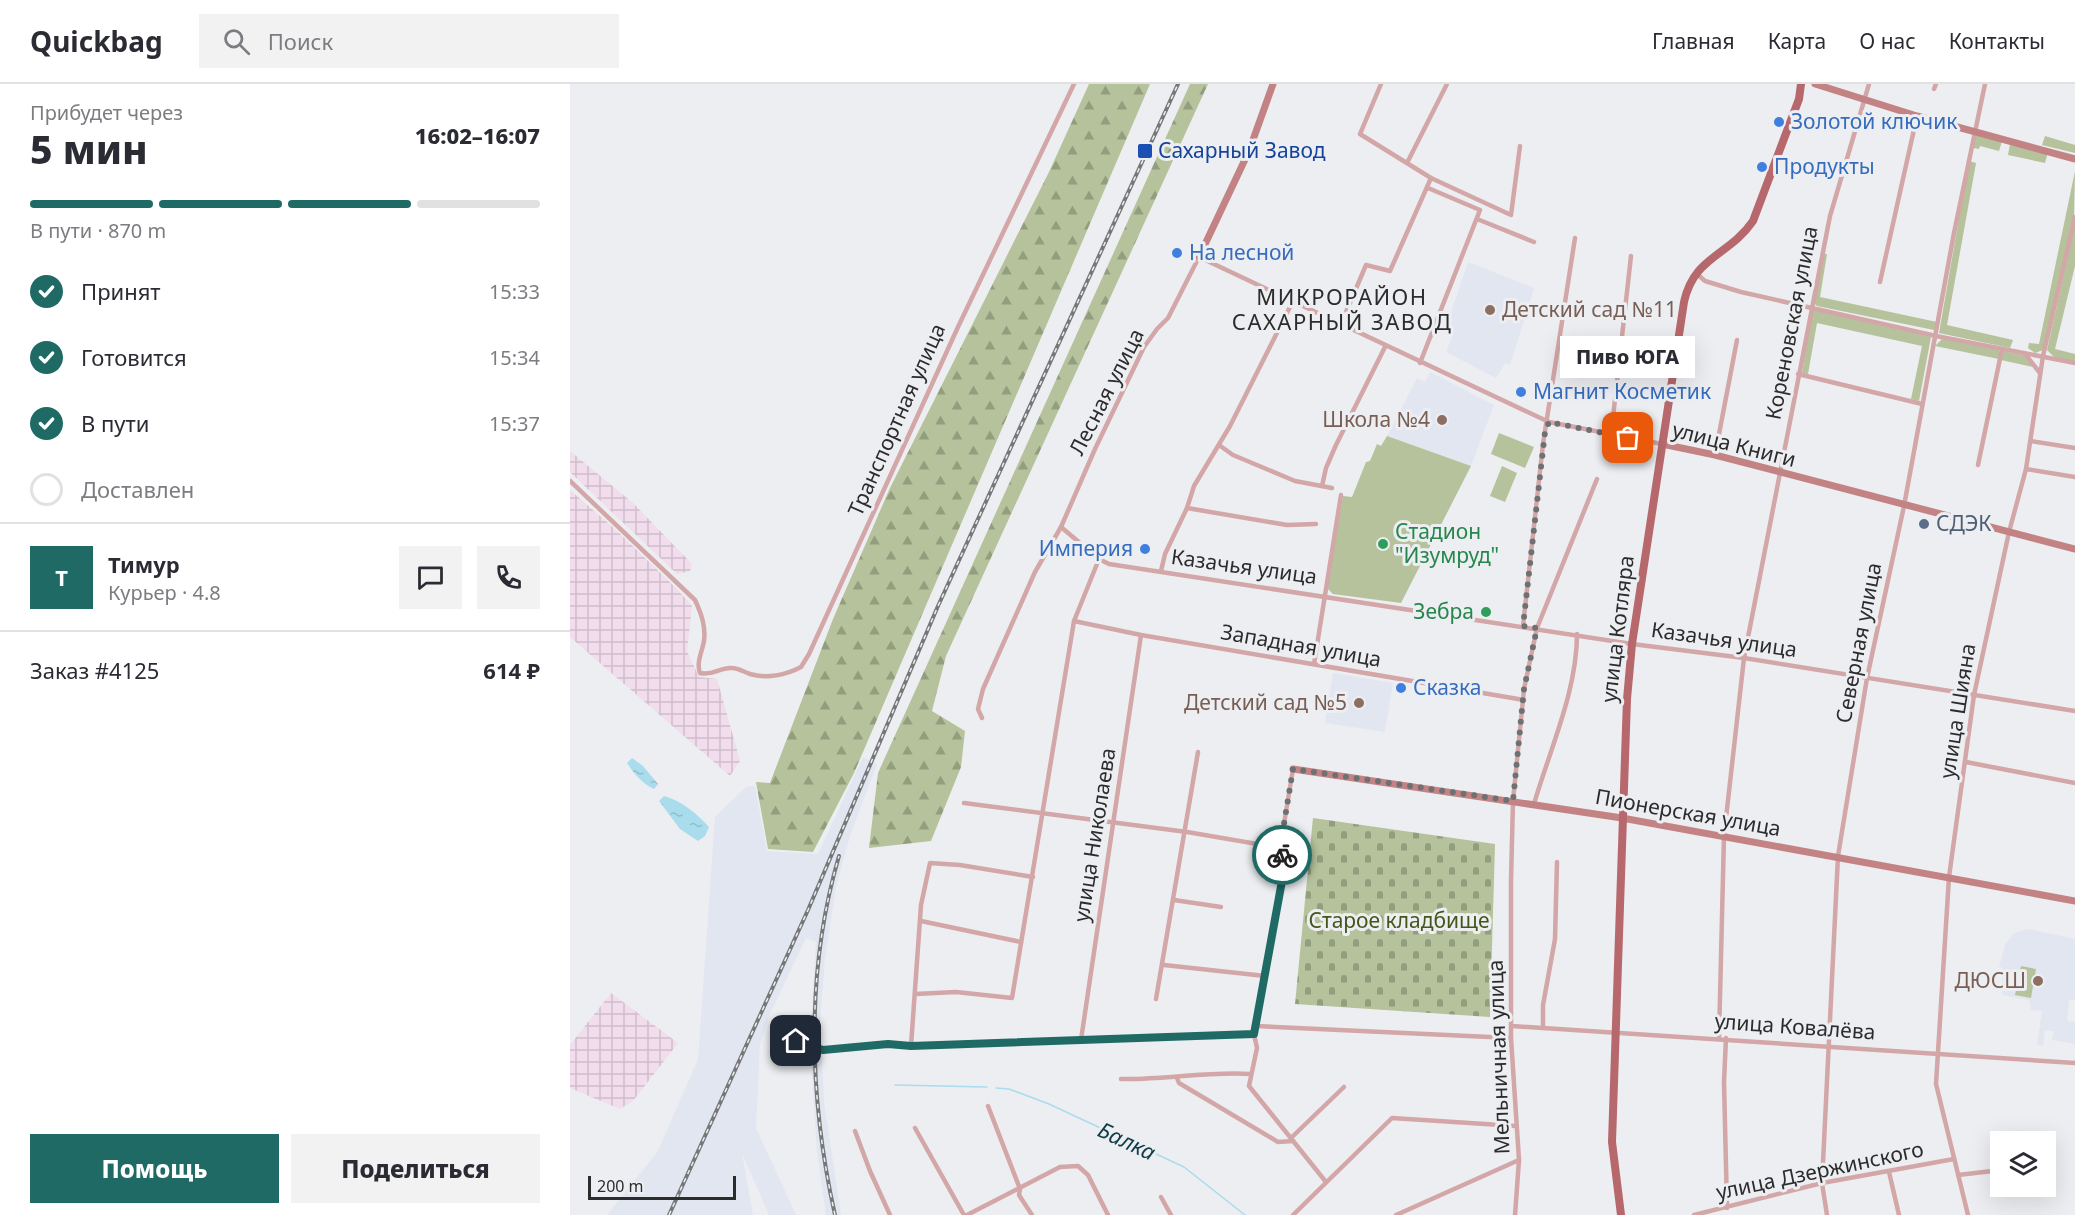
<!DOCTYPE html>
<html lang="ru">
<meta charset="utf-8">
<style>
body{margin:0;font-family:"Noto Sans",sans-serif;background:#f2f2f3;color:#2b2b33;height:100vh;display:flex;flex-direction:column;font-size:22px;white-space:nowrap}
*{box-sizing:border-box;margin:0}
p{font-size:20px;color:#7c7c81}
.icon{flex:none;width:33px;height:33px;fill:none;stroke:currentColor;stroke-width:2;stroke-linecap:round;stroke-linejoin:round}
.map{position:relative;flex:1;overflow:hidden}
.sheet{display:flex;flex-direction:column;background:#fff;width:570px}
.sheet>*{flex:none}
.buttons{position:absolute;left:1420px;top:1047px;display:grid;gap:12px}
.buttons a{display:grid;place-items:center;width:66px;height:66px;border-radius:0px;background:#fff;box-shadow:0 6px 24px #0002;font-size:30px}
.scale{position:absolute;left:18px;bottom:15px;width:148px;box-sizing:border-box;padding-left:6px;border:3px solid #2c2c2d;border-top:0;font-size:16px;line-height:21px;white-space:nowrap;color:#2c2c2d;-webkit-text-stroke:4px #eceef1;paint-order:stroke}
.pin{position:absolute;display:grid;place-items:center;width:51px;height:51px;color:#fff;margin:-26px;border-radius:12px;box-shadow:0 3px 9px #0006}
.courier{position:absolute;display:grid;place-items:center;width:60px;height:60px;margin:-30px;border:4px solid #1f6a64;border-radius:50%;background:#fff;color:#222;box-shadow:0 2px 8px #0007}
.bubble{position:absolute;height:42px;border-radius:0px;background:#fff;box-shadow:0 6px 24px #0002;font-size:20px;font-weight:800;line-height:42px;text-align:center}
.overview em{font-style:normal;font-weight:800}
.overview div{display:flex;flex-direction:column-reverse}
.overview{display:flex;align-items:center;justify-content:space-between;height:102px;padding:0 30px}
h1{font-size:39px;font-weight:800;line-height:45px}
.bar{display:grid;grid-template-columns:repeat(4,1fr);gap:9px 6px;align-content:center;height:72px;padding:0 30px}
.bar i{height:8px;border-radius:4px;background:#e1e1e2}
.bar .current{background:#1f6a64}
.bar p{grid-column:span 4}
.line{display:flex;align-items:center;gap:15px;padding:0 30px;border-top:2px solid #e1e1e2}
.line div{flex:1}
.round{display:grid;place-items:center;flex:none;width:63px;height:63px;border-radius:0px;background:#f2f2f3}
ol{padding:0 30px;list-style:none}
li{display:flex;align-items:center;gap:18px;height:66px}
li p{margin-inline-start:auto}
li .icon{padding:6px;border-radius:50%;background:#1f6a64;color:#fff;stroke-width:4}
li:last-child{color:#7c7c81}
li i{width:33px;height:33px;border:3px solid #e1e1e2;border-radius:50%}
.cta{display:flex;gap:12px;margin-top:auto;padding:12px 30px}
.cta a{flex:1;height:69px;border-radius:0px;background:#1f6a64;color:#fff;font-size:24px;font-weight:800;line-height:69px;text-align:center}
.cta a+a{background:#f2f2f3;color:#2b2b33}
header{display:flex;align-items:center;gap:36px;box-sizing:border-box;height:84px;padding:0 30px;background:#fff;border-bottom:2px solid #e1e1e2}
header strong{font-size:28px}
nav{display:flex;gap:33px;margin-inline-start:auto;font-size:21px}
.search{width:420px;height:54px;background:#f2f2f3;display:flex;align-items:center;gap:15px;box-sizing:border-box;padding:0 21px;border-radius:0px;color:#7c7c81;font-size:22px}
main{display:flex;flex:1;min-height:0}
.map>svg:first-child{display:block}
.industrial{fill:url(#industrial-grid)}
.built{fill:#e2e6f1}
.grass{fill:#b5c29b}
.forest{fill:url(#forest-firs)}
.cemetery{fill:url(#cemetery-stones)}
.water{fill:url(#water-ripples)}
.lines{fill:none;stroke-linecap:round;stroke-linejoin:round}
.stream{stroke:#a9dcec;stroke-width:1.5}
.street{stroke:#d3a6a7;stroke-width:4.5}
.secondary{stroke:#c38385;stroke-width:7}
.primary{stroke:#b6686c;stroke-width:8}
.rail-casing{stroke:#767779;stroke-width:4}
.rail{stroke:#eceef1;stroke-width:1.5;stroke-dasharray:4.5;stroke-linecap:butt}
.done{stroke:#6f7072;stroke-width:6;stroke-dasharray:0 10.8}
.route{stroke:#1f6a64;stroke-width:8}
.shop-dot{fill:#3f7fe0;stroke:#eceef1;stroke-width:2}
.transit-dot{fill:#1a4fb4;stroke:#eceef1;stroke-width:2}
.education-dot{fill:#8d6e63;stroke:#eceef1;stroke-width:2}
.service-dot{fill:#5c6f8a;stroke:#eceef1;stroke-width:2}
.leisure-dot{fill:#2e9e5b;stroke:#eceef1;stroke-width:2}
.labels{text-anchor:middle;stroke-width:6;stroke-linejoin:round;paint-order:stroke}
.shop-label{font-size:21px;fill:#366cbe;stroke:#eceef1;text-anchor:start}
.transit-label{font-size:21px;fill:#164399;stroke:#eceef1;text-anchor:start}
.education-label{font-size:21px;fill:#785e54;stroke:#eceef1;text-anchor:end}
.street-label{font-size:21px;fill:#2c2c2d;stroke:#eceef1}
.service-label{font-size:21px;fill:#4e5e75;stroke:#eceef1;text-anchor:start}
.leisure-label{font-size:21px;fill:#27864d;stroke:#eceef1;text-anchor:start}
.park-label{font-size:21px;fill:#46561a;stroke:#eceef1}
.neighbourhood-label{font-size:22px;letter-spacing:1.5px;fill:#2c2c2d;stroke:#eceef1}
.water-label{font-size:22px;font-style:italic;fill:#0f3d48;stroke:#eceef1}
</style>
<header>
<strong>Quickbag</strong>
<div class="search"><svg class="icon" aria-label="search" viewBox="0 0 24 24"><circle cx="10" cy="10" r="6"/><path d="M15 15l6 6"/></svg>Поиск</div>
<nav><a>Главная</a><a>Карта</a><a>О нас</a><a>Контакты</a></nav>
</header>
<main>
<section class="sheet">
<div class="overview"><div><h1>5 мин</h1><p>Прибудет через</p></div><em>16:02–16:07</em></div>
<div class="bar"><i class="current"></i><i class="current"></i><i class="current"></i><i></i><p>В пути · 870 m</p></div>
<ol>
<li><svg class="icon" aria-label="check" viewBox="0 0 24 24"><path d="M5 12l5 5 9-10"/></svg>Принят<p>15:33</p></li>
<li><svg class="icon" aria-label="check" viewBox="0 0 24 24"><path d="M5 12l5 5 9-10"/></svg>Готовится<p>15:34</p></li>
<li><svg class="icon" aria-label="check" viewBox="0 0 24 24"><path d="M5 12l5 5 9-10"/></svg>В пути<p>15:37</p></li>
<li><i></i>Доставлен</li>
</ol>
<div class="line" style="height:108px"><b class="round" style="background:#1f6a64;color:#fff">Т</b><div><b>Тимур</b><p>Курьер · 4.8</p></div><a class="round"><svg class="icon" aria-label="chat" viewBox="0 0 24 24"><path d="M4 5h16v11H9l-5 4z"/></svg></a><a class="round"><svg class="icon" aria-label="phone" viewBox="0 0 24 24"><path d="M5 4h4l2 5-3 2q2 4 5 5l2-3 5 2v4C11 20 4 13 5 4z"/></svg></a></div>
<div class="line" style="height:78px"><div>Заказ #4125</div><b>614 ₽</b></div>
<div class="cta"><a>Помощь</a><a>Поделиться</a></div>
</section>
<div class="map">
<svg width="1505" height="1131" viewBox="0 0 1505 1131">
<defs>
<pattern id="industrial-grid" width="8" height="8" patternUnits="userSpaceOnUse" patternTransform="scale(1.5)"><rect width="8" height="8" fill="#f1ddec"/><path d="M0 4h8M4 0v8" fill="none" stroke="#cfbecb"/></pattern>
<pattern id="forest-firs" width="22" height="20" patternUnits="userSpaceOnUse" patternTransform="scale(1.5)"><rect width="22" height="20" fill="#b5c29b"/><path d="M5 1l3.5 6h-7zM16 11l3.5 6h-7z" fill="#939e7f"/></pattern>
<pattern id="cemetery-stones" width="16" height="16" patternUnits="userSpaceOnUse" patternTransform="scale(1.5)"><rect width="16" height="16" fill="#b5c29b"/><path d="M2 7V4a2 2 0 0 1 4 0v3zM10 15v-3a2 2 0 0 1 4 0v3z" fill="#939e7f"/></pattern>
<pattern id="water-ripples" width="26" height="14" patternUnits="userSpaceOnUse" patternTransform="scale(1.5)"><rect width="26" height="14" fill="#a9dcec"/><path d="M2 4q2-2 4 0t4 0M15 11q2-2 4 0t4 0" fill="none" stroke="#92bdcb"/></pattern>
</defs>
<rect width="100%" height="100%" fill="#eceef1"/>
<g class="industrial">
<polygon points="0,367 63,419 122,480 120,487 107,490 0,388"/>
<polygon points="0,406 46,446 107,505 122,522 117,567 129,593 147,595 170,677 160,692 0,553"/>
<polygon points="41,909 108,959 63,1017 50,1025 0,1004 0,961"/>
</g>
<g class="built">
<polygon points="898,178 964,204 940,281 935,279 926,294 876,268 882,253 874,249"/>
<polygon points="860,288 924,321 901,382 817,352 847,294 855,298"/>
<polygon points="763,589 823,599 815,648 755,639"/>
<polygon points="293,673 307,680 280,752 266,803 255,874 250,937 254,1017 271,1131 256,1131 247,1068 240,960 246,858 236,854 200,930 190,960 186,1044 226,1131 199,1131 172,1069 183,1131 37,1131 88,1067 128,975 145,733 176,703 185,702 197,767 248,770"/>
<polygon points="1459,845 1505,855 1505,916 1499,916 1497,937 1505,938 1505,960 1482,956 1484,947 1475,946 1473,962 1467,961 1472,927 1461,926 1459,916 1432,911 1432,884 1429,883 1435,861 1444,849"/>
</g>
<g class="grass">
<polygon points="1406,51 1432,57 1429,67 1410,62 1409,65 1403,64"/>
<polygon points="1475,52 1505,61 1505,69 1472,61"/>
<polygon points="1440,60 1478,68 1475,79 1438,71"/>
<polygon points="1399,77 1406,79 1377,241 1443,256 1440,264 1369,249"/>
<polygon points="1505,87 1504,131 1473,266 1465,269 1458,264 1459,259 1469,260"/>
<polygon points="1505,140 1505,182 1485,265 1505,270 1505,278 1485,274 1477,266"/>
<polygon points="1254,170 1257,170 1250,213 1367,238 1364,246 1247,222 1244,219"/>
<polygon points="1244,226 1361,253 1349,317 1341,315 1352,262 1247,239 1238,290 1232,289 1242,228"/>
<polygon points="1372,255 1429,266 1429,275 1365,262"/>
<polygon points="1433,267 1453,271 1463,283 1431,276"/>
<polygon points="929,349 964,363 955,384 921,370"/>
<polygon points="817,352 901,382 831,519 763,510 757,504 773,412 782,413 796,378 800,377 807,360 811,362"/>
<polygon points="932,382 947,389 935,418 920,412"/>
<polygon points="1451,882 1466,885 1461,914 1445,911"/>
</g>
<g class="forest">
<polygon points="519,0 580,0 284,689 243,768 198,765 186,698 200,699 263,535 320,404 479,88"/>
<polygon points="620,0 638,0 376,572 362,627 395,647 391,683 361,757 299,764 308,689"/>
</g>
<polygon class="cemetery" points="743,734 925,760 920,933 725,920"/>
<g class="water">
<path d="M62 674 73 682 88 700 84 705C73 700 64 690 57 679Z"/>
<path d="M94 712C112 717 126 729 139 743L135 752 128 757 110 745 89 717Z"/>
</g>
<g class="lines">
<g class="stream">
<polyline points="325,1001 417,1003"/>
<polyline points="426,1004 439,1005 479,1020 614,1083 675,1131"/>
</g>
<g class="street">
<polyline points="811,0 790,50 861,94 941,131 950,62"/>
<polyline points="1364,5 1366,0"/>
<polyline points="838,77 877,0"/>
<polyline points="907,135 964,158"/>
<polyline points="1127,190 1135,197 1171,208 1366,252 1505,279"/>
<polyline points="1310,198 1347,32"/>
<polyline points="771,240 796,181 820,187 861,94"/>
<polyline points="1455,270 1470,289"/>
<polyline points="850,279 910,126 858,104"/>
<polyline points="1228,290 1352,320"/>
<polyline points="1041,351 1061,172"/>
<polyline points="1461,357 1505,364"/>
<polyline points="649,361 663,371 725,397 762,404"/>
<polyline points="1145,371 1167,256"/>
<polyline points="1408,381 1432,265"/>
<polyline points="1456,385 1505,393"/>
<path d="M0 397 125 516C131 529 136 542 134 557 132 568 126 579 130 589 143 592 150 583 162 584 168 584 174 588 180 590 197 595 216 591 231 583L239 570 388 243 504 0"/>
<polyline points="752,402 756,384 766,361 815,263"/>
<polyline points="617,424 717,441 746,440"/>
<polyline points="491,443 529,475 539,480 1062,560 1174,574 1505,627"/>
<polyline points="591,487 595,470 617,424 624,402 660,342 723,217"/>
<polyline points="504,537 571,551 954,616"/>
<polyline points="953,542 973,360 1005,154"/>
<polyline points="744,580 771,411"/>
<polyline points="412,634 408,625 413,605 465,488 491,443 525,365 574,263 587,245 598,234 629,173 979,338 1092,360"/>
<polyline points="1396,678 1505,699"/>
<polyline points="723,685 712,752 714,785 684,950 687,964 679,1002 756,1098"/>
<polyline points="394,719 617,748 711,764"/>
<path d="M964 720C980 665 1007 607 1007 550"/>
<polyline points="604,816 651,823"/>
<polyline points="351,837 451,858"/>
<polyline points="594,881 695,892"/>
<polyline points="345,910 386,908 442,914 504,537 529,475"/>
<polyline points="586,915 628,668"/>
<polyline points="686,942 941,954"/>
<polyline points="942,942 1505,979"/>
<polyline points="973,944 973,921 985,855 987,778"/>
<polyline points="1149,954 1154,752 1174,574 1260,132 1299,0"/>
<polyline points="1156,954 1154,998 1157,1124"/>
<polyline points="511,956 571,551"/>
<polyline points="341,962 351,821 360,779 390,781 463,793"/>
<polyline points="217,966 215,957 226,957 253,966 318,960 341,962 684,950"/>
<polyline points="607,994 609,999 708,1058 723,1057"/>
<path d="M551 995C594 996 638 987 681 990"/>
<polyline points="418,1022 450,1105 449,1111 462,1131"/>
<polyline points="345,1044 394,1131"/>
<polyline points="285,1047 300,1087 320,1131"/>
<polyline points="722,1053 774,1003"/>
<polyline points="1476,1080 1484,1079"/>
<polyline points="1319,1088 1329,1131"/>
<polyline points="1388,1091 1431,1086"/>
<polyline points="591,1113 601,1131"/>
<polyline points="397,1131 490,1083 508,1082 518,1091 538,1131"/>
<polyline points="723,1131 822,1034 946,1042"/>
<polyline points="826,1131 949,1076"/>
<polyline points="945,1131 949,1076 941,954 941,796 943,717 954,605 967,544 1027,395"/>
<polyline points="1124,1131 1252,1099 1384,1075"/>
<polyline points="1257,1131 1252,1099 1268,772 1297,594 1334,422 1384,149 1415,0"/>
<polyline points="1398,1131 1366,1000 1379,793 1404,611 1439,448 1456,385 1473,272 1505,133"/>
</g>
<g class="secondary">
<polyline points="1245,0 1347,32 1505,75"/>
<polyline points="629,173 679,67 703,0"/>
<polyline points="1092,360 1145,371 1505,465"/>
<polyline points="723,685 1052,734 1505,817"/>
</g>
<path class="primary" d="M1051 1131 1042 1058 1057 615 1062 560 1114 218C1124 172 1159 172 1183 137L1229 15 1231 0"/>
<g class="rail-casing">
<g id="rail">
<polyline points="99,1131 238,826 368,522 608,0"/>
<path d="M265 1131C239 1014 235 888 269 772"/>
</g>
</g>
<use href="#rail" class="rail"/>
</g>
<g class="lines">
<polyline class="done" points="712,771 712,752 723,685 943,717 954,605 967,544 953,542 975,348 979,338 1058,354"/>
<polyline class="route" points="226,957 253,966 318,960 341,962 684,950 714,786 712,771"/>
</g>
<g class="shop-dot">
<circle cx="1209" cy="38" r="6"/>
<circle cx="1192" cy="83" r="6"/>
<circle cx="607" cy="169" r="6"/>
<circle cx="951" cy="308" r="6"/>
<circle cx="575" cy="465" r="6"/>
<circle cx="831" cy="604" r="6"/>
</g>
<rect class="transit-dot" x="567" y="59" width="16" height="16" rx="3"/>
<g class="education-dot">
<circle cx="920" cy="226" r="6"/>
<circle cx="872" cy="336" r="6"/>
<circle cx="789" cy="619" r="6"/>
<circle cx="1468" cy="897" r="6"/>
</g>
<circle class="service-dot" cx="1354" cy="440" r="6"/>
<g class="leisure-dot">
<circle cx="813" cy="460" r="6"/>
<circle cx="916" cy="528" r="6"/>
</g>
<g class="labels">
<g class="shop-label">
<text x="1221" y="45">Золотой ключик</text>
<text x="1204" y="90">Продукты</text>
<text x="619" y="176">На лесной</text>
<text x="963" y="315">Магнит Косметик</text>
<text x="563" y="472" text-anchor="end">Империя</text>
<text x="843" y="611">Сказка</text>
</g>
<g class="transit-label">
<text x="588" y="74">Сахарный Завод</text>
</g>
<g class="education-label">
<text x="932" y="233" text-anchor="start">Детский сад №11</text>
<text x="860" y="343">Школа №4</text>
<text x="777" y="626">Детский сад №5</text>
<text x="1456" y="904">ДЮСШ</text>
</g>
<g class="street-label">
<text transform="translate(1222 239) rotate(-79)" y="7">Кореновская улица</text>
<text transform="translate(537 308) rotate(-63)" y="7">Лесная улица</text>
<text transform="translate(327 336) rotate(-66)" y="7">Транспортная улица</text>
<text transform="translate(1164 361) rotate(14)" y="7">улица Книги</text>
<text transform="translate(674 483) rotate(8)" y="7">Казачья улица</text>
<text transform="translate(1048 545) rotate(-83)" y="7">улица Котляра</text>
<text transform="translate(1154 556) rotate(8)" y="7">Казачья улица</text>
<text transform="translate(1289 559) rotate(-79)" y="7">Северная улица</text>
<text transform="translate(731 562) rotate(10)" y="7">Западная улица</text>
<text transform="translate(1388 627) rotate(-81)" y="7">улица Шияна</text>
<text transform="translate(1118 729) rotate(10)" y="7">Пионерская улица</text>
<text transform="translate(525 751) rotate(-81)" y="7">улица Николаева</text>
<text transform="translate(1225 943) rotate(4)" y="7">улица Ковалёва</text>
<text transform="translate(929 973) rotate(-92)" y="7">Мельничная улица</text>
<text transform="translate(1250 1087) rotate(-12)" y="7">улица Дзержинского</text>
</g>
<g class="service-label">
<text x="1366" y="447">СДЭК</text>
</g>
<g class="leisure-label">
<text x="825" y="455">Стадион<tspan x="825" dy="24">"Изумруд"</tspan></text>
<text x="904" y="535" text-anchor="end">Зебра</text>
</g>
<g class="park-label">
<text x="829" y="844">Старое кладбище</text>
</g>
<g class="neighbourhood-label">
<text x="772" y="221">МИКРОРАЙОН<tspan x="772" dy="25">САХАРНЫЙ ЗАВОД</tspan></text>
</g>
<g class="water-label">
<text transform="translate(557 1057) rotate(25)" y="8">Балка</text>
</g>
</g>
</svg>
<div class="buttons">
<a><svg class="icon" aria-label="layers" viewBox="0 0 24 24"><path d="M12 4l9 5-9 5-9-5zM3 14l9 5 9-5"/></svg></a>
</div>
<div class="scale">200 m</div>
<div class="pin" style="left:1058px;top:354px;background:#ea580c"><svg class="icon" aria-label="bag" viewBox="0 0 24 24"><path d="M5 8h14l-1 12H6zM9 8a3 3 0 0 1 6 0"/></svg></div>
<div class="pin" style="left:226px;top:957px;background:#1f2937"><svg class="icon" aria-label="home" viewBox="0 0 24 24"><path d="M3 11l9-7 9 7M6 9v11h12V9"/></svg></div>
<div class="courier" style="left:712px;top:771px"><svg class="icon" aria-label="bike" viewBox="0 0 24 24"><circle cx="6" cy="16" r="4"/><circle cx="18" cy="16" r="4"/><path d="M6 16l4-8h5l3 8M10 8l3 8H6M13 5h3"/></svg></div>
<div class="bubble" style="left:990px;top:252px;width:135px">Пиво ЮГА</div>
</div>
</main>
